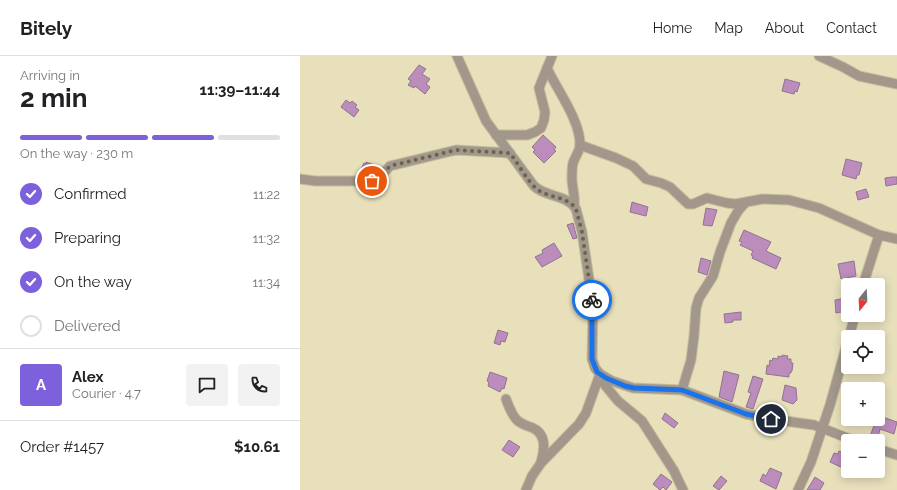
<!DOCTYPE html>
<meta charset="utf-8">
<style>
body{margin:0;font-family:Raleway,sans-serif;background:#f2f2f2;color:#202124;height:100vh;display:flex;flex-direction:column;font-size:15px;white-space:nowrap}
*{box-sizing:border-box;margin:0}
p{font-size:13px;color:#757577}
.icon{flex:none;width:22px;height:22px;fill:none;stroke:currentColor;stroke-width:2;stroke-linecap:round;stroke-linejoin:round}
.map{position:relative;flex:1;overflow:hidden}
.sheet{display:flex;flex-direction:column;background:#fff;width:300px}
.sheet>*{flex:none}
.needle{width:26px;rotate:198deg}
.controls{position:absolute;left:541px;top:222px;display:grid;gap:8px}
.controls a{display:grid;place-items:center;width:44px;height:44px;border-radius:4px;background:#fff;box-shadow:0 2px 10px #0003;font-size:20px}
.pin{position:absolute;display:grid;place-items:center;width:34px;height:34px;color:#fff;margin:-17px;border:2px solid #fff;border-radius:50%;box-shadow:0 1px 4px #0007}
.courier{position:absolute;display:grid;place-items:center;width:40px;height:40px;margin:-20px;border:3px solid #1a73e8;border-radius:50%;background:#fff;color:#222;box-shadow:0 1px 5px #0007}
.overview em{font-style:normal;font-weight:700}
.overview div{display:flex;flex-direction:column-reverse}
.overview{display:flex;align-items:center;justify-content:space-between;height:68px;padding:0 20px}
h1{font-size:26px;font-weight:700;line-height:30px}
.bar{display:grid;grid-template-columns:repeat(4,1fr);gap:6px 4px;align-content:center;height:48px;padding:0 20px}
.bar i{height:5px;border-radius:3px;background:#e0e0e0}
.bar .on{background:#7d60db}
.bar p{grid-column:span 4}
.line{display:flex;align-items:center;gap:10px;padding:0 20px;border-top:1px solid #e0e0e0}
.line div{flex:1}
.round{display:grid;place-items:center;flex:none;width:42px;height:42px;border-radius:4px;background:#f2f2f2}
ol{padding:0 20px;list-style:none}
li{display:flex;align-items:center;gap:12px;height:44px}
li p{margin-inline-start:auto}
li .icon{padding:4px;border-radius:50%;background:#7d60db;color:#fff;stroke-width:4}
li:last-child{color:#757577}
li i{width:22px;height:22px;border:2px solid #e0e0e0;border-radius:50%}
header{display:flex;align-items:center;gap:24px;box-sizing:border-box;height:56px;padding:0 20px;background:#fff;border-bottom:1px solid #e0e0e0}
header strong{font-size:19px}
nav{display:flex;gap:22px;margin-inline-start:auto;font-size:14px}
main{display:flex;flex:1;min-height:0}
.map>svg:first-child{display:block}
.building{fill:#bc8cbc;stroke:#8f758e}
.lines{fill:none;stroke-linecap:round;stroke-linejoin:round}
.minor-casing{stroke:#c5be9d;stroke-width:11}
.minor{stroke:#a3978c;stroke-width:9}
.done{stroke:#69644e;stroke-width:4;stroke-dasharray:0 7.2}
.route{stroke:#1a73e8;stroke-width:5}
</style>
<header>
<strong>Bitely</strong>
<nav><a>Home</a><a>Map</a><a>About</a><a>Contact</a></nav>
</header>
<main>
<section class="sheet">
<div class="overview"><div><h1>2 min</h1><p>Arriving in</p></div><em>11:39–11:44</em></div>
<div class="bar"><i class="on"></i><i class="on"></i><i class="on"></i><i></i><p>On the way · 230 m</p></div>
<ol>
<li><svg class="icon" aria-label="check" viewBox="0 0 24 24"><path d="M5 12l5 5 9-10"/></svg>Confirmed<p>11:22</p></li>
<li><svg class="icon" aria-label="check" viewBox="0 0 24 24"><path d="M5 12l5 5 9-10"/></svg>Preparing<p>11:32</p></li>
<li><svg class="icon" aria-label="check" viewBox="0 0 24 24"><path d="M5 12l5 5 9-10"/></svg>On the way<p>11:34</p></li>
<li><i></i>Delivered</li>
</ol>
<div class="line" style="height:72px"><b class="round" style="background:#7d60db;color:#fff">A</b><div><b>Alex</b><p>Courier · 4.7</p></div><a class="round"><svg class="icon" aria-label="chat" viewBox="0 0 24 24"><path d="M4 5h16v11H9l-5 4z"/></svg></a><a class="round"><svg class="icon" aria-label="phone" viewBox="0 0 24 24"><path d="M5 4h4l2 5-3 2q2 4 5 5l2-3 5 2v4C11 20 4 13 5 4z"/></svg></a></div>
<div class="line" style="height:52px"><div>Order #1457</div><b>$10.61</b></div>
</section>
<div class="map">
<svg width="597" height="434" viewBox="0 0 597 434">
<rect width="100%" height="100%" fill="#e8e0bb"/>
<g class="building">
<polygon points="119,9 126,13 122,18 130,23 126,28 130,31 125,38 115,30 114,32 108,29 111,25 108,23"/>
<polygon points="485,23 500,27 497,36 495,35 494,38 482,35"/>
<polygon points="46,44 50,47 52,45 57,49 55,51 59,54 54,61 41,51"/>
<polygon points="243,79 256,91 254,94 256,95 244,107 233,96 235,94 232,91"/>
<polygon points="546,103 562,107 559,119 557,119 556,123 542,119"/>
<polygon points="66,106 77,110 75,118 71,119 59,118 64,107 66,108"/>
<polygon points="592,121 597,121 597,128 586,130 585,122"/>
<polygon points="566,133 569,141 558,144 556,136"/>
<polygon points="332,146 348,151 346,160 330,156"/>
<polygon points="406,152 417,154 412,170 403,169"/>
<polygon points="273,167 277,182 273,183 267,169"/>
<polygon points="444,174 471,186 466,195 481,202 476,213 452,202 453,200 451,199 453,195 440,189 442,186 439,185"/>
<polygon points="254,187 262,200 242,211 235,201 243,197 242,194"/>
<polygon points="401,202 411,205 407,219 398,216"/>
<polygon points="554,205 556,220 541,223 538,208"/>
<polygon points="546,242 547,255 536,257 535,244"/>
<polygon points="441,256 441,264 433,264 433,266 425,267 424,258"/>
<polygon points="198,274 208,277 205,286 201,285 200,289 194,287"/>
<polygon points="482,299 488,300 487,303 491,303 491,307 493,307 492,315 491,315 491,317 489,317 489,321 466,318 467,309 469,310 470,304 472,305 473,302 478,303 478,300 482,301"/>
<polygon points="424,315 439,319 432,346 419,341"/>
<polygon points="190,316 207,322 204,333 202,332 200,336 188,330 189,326 187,325"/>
<polygon points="453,320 463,323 453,353 446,351 451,337 448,336"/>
<polygon points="485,329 496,332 497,344 493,348 482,344"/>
<polygon points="365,357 378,367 374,372 362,363"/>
<polygon points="580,360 597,366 594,378 580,373 577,385 569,383 576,364 579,365"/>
<polygon points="209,384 220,391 213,401 202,394"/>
<polygon points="539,395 548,399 548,410 545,408 543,412 530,406 534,397 538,398"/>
<polygon points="470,412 482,417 476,433 460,425 463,418 466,420"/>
<polygon points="361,418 372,426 366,434 363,431 360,434 353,428"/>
<polygon points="421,420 427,425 419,434 413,430"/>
<polygon points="515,421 524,427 520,434 507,434"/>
</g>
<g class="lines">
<g class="minor-casing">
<g id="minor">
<path d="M157 0 186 65 234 130C245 141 268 139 276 153L282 176 293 250 292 303 295 312 300 318 312 325 333 332 382 334 446 358 471 363 514 369 555 385"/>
<polyline points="519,0 543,11 559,20 597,28"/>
<path d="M247 12C257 34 281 65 280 90 279 96 275 101 273 107 272 111 272 115 272 119 271 130 276 140 274 150"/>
<polyline points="196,79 227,79 235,76 241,72 244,64 245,56 239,32 252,0"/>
<polyline points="280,89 316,102 333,110 346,123 361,127 370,131 388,148 393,148 407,142 427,147 436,148 462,143 489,144 519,152 579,179 597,183"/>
<polyline points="0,123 15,125 72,125 78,123 90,110 156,94 210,97"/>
<polyline points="563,229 579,179"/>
<polyline points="549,281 555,259"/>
<polyline points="299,322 318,345 342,365 374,415 383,434"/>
<polyline points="382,334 391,304 394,280 396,252 399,242 413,220 420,196 431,167 438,155 445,147"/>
<path d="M206 343C209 351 212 360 218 365 223 369 228 370 233 372 246 378 245 393 241 406"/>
<polyline points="578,393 597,399"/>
<polyline points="226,434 232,420 241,407 279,368 286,357 300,318"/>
<polyline points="498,434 511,406 530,349 548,284"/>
</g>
</g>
<use href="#minor" class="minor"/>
</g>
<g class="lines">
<path class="done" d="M72 125 78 123 90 110 156 94 210 97C217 106 228 126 237 133 248 142 268 140 276 153L282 176 292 244"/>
<polyline class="route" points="292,244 292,303 297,316 306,322 325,330 334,332 382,334 446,358 471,363"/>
</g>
</svg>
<div class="controls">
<a><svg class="needle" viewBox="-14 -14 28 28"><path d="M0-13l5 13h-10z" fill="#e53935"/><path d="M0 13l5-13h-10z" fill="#757577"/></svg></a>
<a><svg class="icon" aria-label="locate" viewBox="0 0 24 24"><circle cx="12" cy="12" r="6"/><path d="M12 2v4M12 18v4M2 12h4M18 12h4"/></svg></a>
<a>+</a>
<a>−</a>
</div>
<div class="pin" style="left:72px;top:125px;background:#ea580c"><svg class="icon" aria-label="bag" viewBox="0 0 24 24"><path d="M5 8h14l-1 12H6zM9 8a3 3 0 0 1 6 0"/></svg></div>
<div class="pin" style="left:471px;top:363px;background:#1f2937"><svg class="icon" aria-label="home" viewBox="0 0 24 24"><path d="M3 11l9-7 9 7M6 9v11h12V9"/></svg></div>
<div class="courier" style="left:292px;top:244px"><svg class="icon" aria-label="bike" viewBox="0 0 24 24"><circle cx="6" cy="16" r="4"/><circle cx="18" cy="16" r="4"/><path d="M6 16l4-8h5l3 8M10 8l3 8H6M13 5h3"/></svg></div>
</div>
</main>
